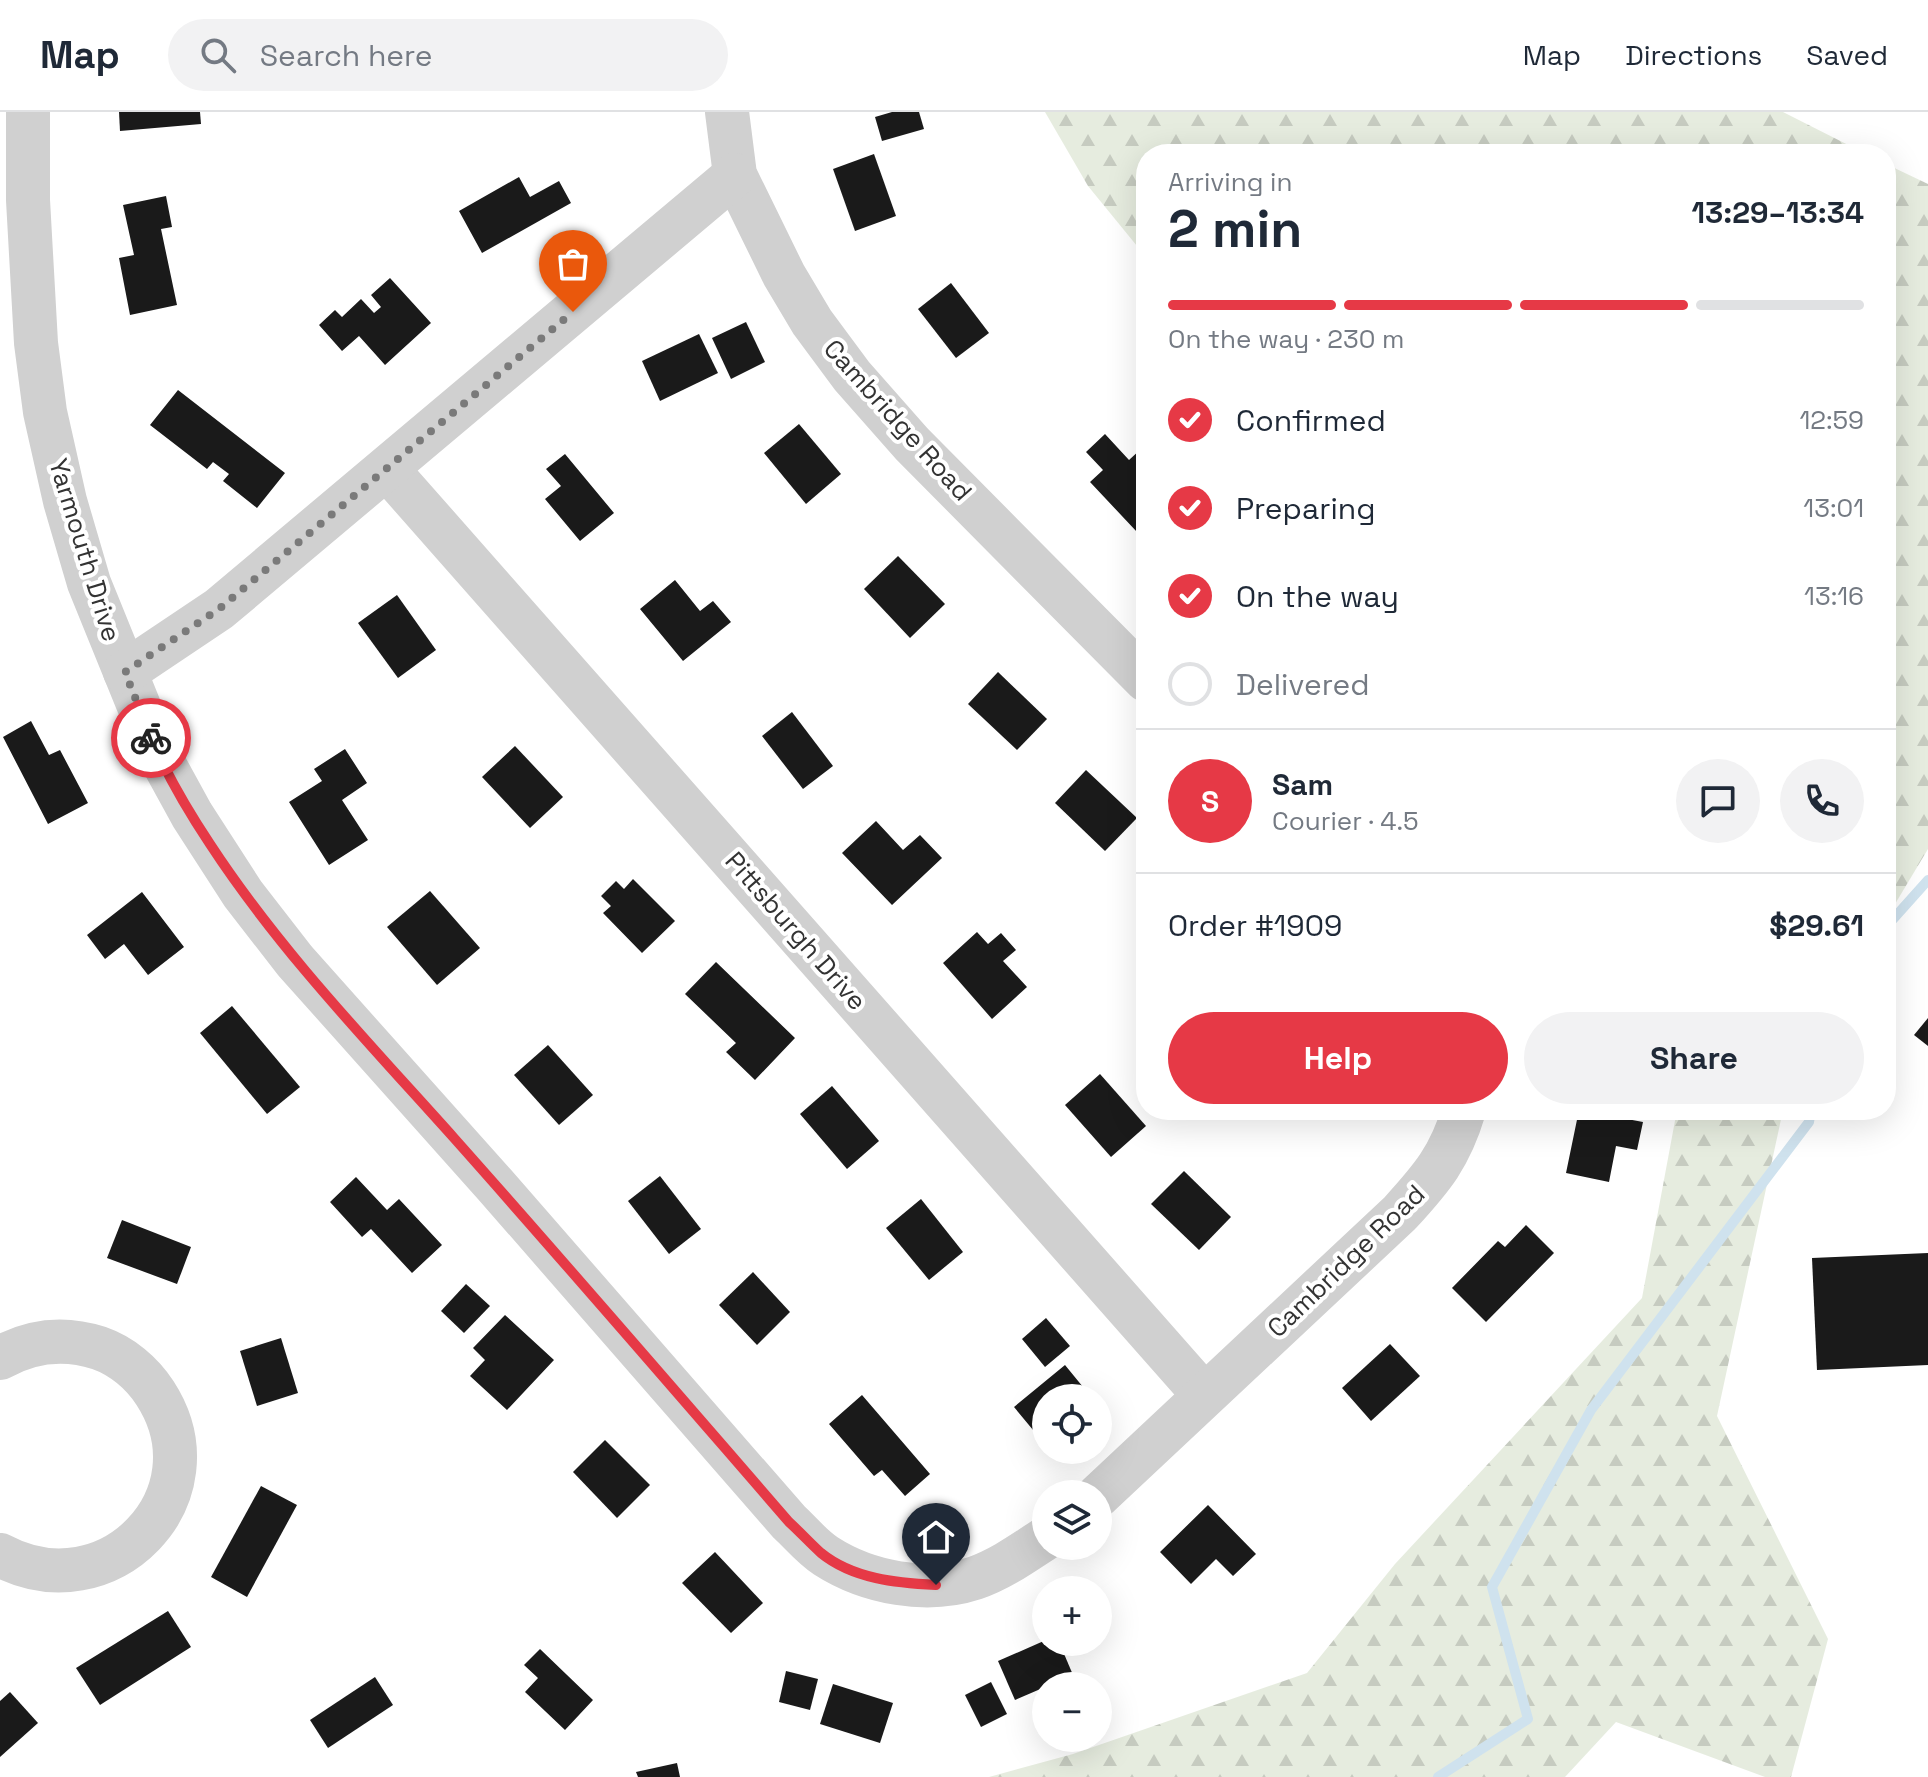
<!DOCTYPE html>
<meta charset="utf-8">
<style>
body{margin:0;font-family:"Space Grotesk",sans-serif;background:#f2f2f3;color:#1f2937;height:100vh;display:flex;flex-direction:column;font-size:30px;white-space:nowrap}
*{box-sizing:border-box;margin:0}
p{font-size:26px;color:#747a83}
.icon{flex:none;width:44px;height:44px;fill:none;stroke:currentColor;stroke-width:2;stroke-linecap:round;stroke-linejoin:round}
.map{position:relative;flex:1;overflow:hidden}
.sheet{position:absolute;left:1136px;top:32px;width:760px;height:976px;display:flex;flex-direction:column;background:#fff;border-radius:32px;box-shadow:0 8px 32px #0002}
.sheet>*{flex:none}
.buttons{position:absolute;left:1032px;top:1272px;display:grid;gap:16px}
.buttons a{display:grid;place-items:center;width:80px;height:80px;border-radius:50%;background:#fff;box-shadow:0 8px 32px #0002;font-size:40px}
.pin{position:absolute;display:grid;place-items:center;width:68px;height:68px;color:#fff;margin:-82px -34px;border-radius:50% 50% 50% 0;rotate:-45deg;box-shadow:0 0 8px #0007}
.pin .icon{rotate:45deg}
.courier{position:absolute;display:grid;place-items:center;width:80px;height:80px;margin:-40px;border:6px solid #e63946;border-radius:50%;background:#fff;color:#222;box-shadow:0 2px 10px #0007}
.overview em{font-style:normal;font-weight:600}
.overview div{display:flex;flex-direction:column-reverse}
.overview{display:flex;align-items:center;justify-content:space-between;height:136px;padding:0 32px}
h1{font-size:52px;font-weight:600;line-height:60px}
.bar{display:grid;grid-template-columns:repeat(4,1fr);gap:12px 8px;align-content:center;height:96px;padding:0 32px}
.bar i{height:10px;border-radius:6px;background:#e0e1e3}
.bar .active{background:#e63946}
.bar p{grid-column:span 4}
.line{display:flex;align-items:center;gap:20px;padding:0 32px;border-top:2px solid #e0e1e3}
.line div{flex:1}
.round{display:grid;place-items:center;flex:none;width:84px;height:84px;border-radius:42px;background:#f2f2f3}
ol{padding:0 32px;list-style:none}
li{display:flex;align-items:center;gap:24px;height:88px}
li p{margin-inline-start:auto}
li .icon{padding:8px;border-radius:50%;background:#e63946;color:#fff;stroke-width:4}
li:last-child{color:#747a83}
li i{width:44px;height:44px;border:4px solid #e0e1e3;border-radius:50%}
.cta{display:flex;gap:16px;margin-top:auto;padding:16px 32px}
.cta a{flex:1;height:92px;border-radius:48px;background:#e63946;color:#fff;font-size:32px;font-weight:600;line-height:92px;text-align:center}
.cta a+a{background:#f2f2f3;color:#1f2937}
header{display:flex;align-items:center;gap:48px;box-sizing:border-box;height:112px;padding:0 40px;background:#fff;border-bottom:2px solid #e0e1e3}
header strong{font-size:38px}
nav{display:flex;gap:44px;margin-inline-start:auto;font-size:28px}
.search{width:560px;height:72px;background:#f2f2f3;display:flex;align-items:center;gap:20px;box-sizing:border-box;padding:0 28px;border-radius:44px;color:#747a83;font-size:30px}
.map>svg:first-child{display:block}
.forest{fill:url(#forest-firs)}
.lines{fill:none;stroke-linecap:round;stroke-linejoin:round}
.stream{stroke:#cfe2ee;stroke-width:10}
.building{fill:#1a1a1a}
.minor{stroke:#d0d0d0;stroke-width:44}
.done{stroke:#7a7a7a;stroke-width:8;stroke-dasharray:0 14.4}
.route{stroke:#e63946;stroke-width:10}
.labels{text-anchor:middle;stroke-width:8;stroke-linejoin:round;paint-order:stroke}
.street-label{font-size:26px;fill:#333;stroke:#fff}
</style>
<header>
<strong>Map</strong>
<div class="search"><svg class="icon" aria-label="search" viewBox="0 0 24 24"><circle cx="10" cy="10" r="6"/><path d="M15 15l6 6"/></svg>Search here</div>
<nav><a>Map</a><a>Directions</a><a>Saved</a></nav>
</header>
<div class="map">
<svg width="1928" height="1665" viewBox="0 0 1928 1665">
<defs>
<pattern id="forest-firs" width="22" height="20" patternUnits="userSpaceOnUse" patternTransform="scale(2)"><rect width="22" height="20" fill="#e6ecdf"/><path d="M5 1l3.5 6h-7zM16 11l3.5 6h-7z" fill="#c6cbc0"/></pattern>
</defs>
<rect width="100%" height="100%" fill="#fff"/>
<g class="forest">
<polygon points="1045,0 1783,0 1866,42 1146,42 1146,145 1088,74"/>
<polygon points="1886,52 1928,72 1928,737 1886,807"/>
<polygon points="1677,998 1783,998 1717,1304 1828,1527 1791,1665 1765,1665 1616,1610 1565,1665 989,1665 1073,1642 1307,1561 1395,1452 1642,1186"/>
</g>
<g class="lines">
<g class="stream">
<polyline points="1886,815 1928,768"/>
<polyline points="1438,1665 1528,1607 1492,1475 1591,1298 1809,1010 1811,998"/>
</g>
</g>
<g class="building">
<polygon points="119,0 200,0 201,12 120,19"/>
<polygon points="892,0 919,0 924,17 882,29 875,5"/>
<polygon points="874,42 896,104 855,119 833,57"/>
<polygon points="519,65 530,85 559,69 571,91 482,141 459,99"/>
<polygon points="166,84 172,115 161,117 177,193 130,203 119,146 134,143 123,93"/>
<polygon points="390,166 431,211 385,253 359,224 342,239 319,213 335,198 342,205 361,187 374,201 381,195 371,183"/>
<polygon points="951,171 989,221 956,246 918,197"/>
<polygon points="746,210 765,250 731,267 712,226"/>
<polygon points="699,222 718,261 660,289 642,249"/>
<polygon points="178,278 285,361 257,396 223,369 229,362 213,350 207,357 150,313"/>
<polygon points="799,312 841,362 806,392 764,341"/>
<polygon points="1105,322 1129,348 1141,337 1146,341 1146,411 1137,420 1090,370 1103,358 1086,340"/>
<polygon points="565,342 614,401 580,429 545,387 561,374 546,357"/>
<polygon points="898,444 945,492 910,526 864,477"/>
<polygon points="675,468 700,499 713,489 731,510 683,549 640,497"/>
<polygon points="397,483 436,538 398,566 358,511"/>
<polygon points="998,560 1047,607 1017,638 968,592"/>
<polygon points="792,600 833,654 803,677 762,624"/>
<polygon points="31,609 49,643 60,638 88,691 48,712 3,625"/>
<polygon points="515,634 563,685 530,716 482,665"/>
<polygon points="345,637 367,671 342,688 368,728 329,753 289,690 322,669 314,657"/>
<polygon points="1086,658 1137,706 1105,739 1055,691"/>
<polygon points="876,709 903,738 920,723 942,746 892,793 842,741"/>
<polygon points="633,767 675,809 642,841 603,801 611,794 601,784 616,769 624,777"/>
<polygon points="430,779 480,836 437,873 387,815"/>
<polygon points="142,780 184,835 148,863 124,832 105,847 87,823"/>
<polygon points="977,820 988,832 1001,821 1016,838 1003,849 1027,875 992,907 943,851"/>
<polygon points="716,850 795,926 755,968 726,940 736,931 685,882"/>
<polygon points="232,894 300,975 267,1002 200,921"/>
<polygon points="1928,906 1928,934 1914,923"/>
<polygon points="548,933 593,983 559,1013 514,963"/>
<polygon points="1100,962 1146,1014 1111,1045 1065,993"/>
<polygon points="832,974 879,1029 847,1057 800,1002"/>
<polygon points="1579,998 1643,1010 1637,1038 1616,1034 1609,1070 1566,1061"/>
<polygon points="1184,1059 1231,1105 1199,1138 1151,1092"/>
<polygon points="660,1064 701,1117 669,1142 628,1089"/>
<polygon points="356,1065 387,1098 399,1087 442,1133 412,1161 371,1117 362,1125 330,1090"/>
<polygon points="921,1087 963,1140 929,1168 886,1116"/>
<polygon points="122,1108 191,1135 177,1172 107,1146"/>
<polygon points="1526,1113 1554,1141 1486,1210 1452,1176 1498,1129 1505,1135"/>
<polygon points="1928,1141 1928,1253 1817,1258 1812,1146"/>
<polygon points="753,1160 790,1200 757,1233 719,1193"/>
<polygon points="466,1172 490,1194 464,1221 441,1199"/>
<polygon points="505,1203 554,1248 507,1298 470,1264 485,1248 473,1236"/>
<polygon points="1046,1206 1070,1234 1045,1255 1022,1227"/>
<polygon points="281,1226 298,1281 257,1294 240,1239"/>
<polygon points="1390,1232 1420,1264 1371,1309 1342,1276"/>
<polygon points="1065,1253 1092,1286 1046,1286 1046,1327 1043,1330 1014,1295"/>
<polygon points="862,1283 930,1362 905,1384 882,1358 874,1364 829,1312"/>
<polygon points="605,1328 650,1373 617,1406 573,1360"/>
<polygon points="261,1374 297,1393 247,1485 211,1465"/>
<polygon points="1208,1393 1256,1442 1233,1464 1216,1447 1191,1472 1160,1440"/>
<polygon points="715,1440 763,1491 731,1521 682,1471"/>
<polygon points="168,1499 191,1535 100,1593 76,1556"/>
<polygon points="1046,1528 1059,1530 1073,1563 1015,1588 998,1549"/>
<polygon points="540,1537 593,1588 565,1618 525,1580 538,1566 524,1553"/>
<polygon points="786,1559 818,1567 810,1598 779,1590"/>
<polygon points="375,1565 393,1593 328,1636 310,1608"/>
<polygon points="991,1570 1007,1602 981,1615 965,1583"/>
<polygon points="833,1572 893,1591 880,1631 820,1612"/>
<polygon points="10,1580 38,1611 0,1645 0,1589"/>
<polygon points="677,1651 680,1665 638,1665 636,1660"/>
</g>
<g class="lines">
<g class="minor">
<path d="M28 0V88L36 231 45 300 65 389 89 471 158 641 192 703 243 782 295 849 495 1073 789 1410C801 1421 812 1435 826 1444 868 1471 927 1482 975 1466 1001 1457 1023 1441 1046 1426"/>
<polyline points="727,0 735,63 784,163 812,210 852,264 912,332 1146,568"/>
<polyline points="387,357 1204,1283"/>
<polyline points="125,560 219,497 735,63"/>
<path d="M0 1246C32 1228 65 1225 99 1236 122 1244 142 1261 155 1281 222 1384 108 1501 0 1443"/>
<path d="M1098 1384 1400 1101C1432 1066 1450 1045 1464 998"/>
</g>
</g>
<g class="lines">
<polyline class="done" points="151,626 125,560 219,497 573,200"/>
<path class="route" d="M151 626C167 663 188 699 210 732 280 839 369 931 454 1026 567 1153 678 1282 789 1410 800 1420 810 1431 821 1441 853 1467 897 1471 936 1473"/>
</g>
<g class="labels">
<g class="street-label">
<text transform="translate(898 308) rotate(48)" y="9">Cambridge Road</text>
<text transform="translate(85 438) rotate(73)" y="9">Yarmouth Drive</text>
<text transform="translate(796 819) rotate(49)" y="9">Pittsburgh Drive</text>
<text transform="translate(1346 1149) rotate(-44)" y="9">Cambridge Road</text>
</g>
</g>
</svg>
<div class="buttons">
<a><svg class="icon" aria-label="locate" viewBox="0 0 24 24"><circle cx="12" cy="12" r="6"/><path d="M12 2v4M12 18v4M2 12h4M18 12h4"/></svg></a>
<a><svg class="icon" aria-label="layers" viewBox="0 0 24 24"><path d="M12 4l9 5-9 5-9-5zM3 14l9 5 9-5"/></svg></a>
<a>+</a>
<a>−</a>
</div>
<div class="pin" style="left:573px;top:200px;background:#ea580c"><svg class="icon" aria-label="bag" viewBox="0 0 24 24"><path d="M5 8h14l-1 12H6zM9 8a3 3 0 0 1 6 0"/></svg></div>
<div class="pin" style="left:936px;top:1473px;background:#1f2937"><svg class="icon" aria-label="home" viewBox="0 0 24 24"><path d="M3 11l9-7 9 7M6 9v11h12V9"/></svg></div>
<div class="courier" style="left:151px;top:626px"><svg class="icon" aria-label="bike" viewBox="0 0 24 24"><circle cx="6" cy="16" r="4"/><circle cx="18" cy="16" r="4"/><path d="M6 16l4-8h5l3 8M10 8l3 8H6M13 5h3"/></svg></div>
<section class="sheet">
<div class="overview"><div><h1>2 min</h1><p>Arriving in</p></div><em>13:29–13:34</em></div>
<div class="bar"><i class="active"></i><i class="active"></i><i class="active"></i><i></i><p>On the way · 230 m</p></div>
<ol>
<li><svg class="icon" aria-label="check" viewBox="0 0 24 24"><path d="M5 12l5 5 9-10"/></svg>Confirmed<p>12:59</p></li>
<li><svg class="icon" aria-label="check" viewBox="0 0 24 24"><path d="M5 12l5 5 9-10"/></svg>Preparing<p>13:01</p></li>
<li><svg class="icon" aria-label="check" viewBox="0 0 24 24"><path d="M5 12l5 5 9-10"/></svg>On the way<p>13:16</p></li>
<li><i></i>Delivered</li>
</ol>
<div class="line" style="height:144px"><b class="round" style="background:#e63946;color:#fff">S</b><div><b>Sam</b><p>Courier · 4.5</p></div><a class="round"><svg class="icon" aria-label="chat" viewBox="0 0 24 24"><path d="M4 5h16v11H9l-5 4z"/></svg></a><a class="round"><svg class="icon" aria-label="phone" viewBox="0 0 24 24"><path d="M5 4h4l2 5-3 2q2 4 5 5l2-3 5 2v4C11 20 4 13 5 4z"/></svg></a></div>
<div class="line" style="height:104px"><div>Order #1909</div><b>$29.61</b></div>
<div class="cta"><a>Help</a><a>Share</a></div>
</section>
</div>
